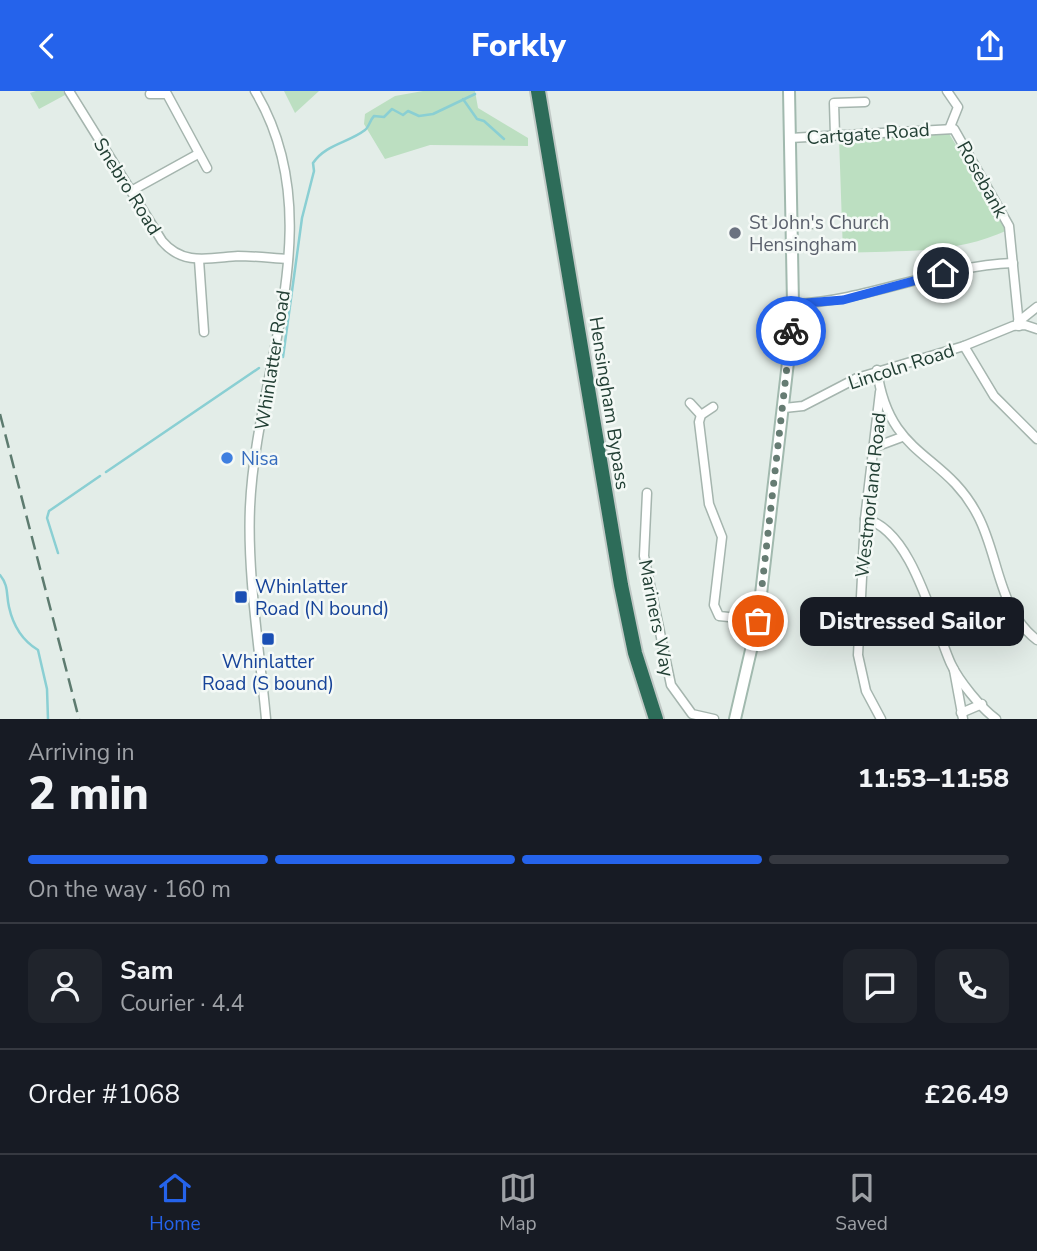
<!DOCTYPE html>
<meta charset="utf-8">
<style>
body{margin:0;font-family:"Nunito Sans",sans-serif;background:#20242c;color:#f1f3f6;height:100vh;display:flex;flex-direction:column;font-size:26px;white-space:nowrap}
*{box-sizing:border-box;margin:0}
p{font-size:23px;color:#9ea1a6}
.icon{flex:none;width:38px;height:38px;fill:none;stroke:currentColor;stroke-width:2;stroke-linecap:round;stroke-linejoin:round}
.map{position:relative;height:628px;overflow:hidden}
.sheet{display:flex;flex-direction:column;background:#171b24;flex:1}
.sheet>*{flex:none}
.pin{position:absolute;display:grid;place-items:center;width:60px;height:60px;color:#fff;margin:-30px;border:4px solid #fff;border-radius:50%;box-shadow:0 2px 7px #0007}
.courier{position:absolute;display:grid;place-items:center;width:70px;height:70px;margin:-35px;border:5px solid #2563eb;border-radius:50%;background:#fff;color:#222;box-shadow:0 2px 9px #0007}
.bubble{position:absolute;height:49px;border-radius:14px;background:#171b24;box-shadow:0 7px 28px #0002;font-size:23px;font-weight:800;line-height:49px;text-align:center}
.headline em{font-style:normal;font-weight:800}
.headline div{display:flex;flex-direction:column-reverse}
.headline{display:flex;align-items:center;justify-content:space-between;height:119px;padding:0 28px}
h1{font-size:46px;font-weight:800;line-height:52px}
.bar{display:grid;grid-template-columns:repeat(4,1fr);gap:10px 7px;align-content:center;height:84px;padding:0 28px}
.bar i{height:9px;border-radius:5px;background:#363941}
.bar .active{background:#2563eb}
.bar p{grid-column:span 4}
.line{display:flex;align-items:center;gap:18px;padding:0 28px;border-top:2px solid #363941}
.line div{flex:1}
.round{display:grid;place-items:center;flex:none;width:74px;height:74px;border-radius:14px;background:#20242c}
header{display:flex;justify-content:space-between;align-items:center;height:91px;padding:0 28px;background:#2563eb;color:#fff;font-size:32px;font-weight:800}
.dock{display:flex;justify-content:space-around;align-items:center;height:98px;border-top:2px solid #363941;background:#171b24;font-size:19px;color:#9ea1a6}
.dock a{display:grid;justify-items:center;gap:4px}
.dock .active{color:#2563eb}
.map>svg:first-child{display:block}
.green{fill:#bcdfc1}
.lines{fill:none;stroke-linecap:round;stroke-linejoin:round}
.stream{stroke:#8acfd3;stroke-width:2.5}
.street-casing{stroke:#a5b5ae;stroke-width:11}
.secondary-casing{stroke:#a1b9ae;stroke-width:14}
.highway-casing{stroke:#c1c9c6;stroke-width:18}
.street{stroke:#fff;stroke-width:8}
.secondary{stroke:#fff;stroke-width:10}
.highway{stroke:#2d6c59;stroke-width:14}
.rail{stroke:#5d7b6f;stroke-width:2.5;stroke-dasharray:14 7;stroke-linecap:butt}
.done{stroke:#667c73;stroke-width:7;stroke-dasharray:0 12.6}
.route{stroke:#2563eb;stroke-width:9}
.worship-dot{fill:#6b7280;stroke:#f4f9f6;stroke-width:2.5}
.shop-dot{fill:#3f7fe0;stroke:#f4f9f6;stroke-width:2.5}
.transit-dot{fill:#1a4fb4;stroke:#f4f9f6;stroke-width:2.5}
.labels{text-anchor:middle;stroke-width:5;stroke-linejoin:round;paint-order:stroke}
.street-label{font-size:19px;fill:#223f34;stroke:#f4f9f6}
.worship-label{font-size:19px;fill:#5b616d;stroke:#f4f9f6;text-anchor:start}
.shop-label{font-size:19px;fill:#366cbe;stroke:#f4f9f6;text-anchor:start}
.transit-label{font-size:19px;fill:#164399;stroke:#f4f9f6;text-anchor:start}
</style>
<header><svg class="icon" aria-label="back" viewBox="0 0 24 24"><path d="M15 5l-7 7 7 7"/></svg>Forkly<svg class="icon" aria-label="share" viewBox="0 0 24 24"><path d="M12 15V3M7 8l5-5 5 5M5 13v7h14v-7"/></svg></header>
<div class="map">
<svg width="1037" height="628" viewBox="0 0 1037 628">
<rect width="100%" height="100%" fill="#e3ede8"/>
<g class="green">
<polygon points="36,0 63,0 65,4 39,18 30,2"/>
<polygon points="284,0 319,0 295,22"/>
<polygon points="423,0 475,0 478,17 528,47 528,55 430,54 385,68 364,33 365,23 395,5"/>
<path d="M948 41 1008 139C953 164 902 159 843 162L839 47Z"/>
</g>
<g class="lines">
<g class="stream">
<polyline points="463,8 477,28 484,30 504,48"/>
<path d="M283 266 302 127 314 80 313 72C326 53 348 52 365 39 369 36 370 29 374 25L384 26 392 18 403 24 408 20 419 25 433 23 475 3"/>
<polyline points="106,381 259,277"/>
<polyline points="58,462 47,427 49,420 100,385"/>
<path d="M0 484C9 495 6 503 9 516 13 534 23 550 38 559L47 598 48 628"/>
</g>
<g class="street-casing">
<g id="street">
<path d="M69 0 162 150C183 175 209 167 238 165 255 165 271 167 288 168"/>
<path d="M255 0C333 130 256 278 250 416 247 483 260 561 266 628"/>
<polyline points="947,0 958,16 950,36"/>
<polyline points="150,3 167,3 207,77"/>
<polyline points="835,44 834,12 865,11"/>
<polyline points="790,47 954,38 1009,135 1019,235"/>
<polyline points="131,100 198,63"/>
<polyline points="791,134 812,133"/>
<polyline points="199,169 204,241"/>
<path d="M793 213C868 210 937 175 1013 172"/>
<polyline points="1018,231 1037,216"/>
<polyline points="964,255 994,305 1037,348"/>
<path d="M877 279C889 368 945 360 978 425 999 465 998 519 1037 549"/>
<polyline points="880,301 865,428 858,564 866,600 881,628"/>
<polyline points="690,312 701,324"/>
<polyline points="713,316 701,324 699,331 709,413 722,446 714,514 719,525 758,529"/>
<polyline points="784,317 803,315 857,287 964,255 1013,235 1025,234 1037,238"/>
<polyline points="875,356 902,346"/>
<polyline points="647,402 644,465 671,594 692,623 714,628"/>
<path d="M865 428C912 438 933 533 951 573 959 590 981 617 996 628"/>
<polyline points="954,579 963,628"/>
<polyline points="961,622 982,613"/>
</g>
</g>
<g class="secondary-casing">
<polyline id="secondary" points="735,628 758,529 790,254 793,213 789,0"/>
</g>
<g class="highway-casing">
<polyline id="highway" points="538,0 621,494 635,562 656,628"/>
</g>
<use href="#street" class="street"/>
<use href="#secondary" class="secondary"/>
<use href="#highway" class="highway"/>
<polyline class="rail" points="0,323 79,628"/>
</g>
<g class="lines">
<polyline class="done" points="758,530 791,240"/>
<polyline class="route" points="791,240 793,213 843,209 943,182"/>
</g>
<circle class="worship-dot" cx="735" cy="142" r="7"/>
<circle class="shop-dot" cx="227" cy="367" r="7"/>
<g class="transit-dot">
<rect x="234" y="499" width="14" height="14" rx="3.5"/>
<rect x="261" y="541" width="14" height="14" rx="3.5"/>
</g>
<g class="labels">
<g class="street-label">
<text transform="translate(868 42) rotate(-4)" y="7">Cartgate Road</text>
<text transform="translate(983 88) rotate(61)" y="7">Rosebank</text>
<text transform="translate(128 95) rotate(58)" y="7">Snebro Road</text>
<text transform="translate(272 269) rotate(-81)" y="7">Whinlatter Road</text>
<text transform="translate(901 275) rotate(-18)" y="7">Lincoln Road</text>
<text transform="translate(610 312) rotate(81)" y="7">Hensingham Bypass</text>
<text transform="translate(870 404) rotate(-84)" y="7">Westmorland Road</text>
<text transform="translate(657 527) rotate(79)" y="7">Mariners Way</text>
</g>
<g class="worship-label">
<text x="749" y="138">St John's Church<tspan x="749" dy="22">Hensingham</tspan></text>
</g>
<g class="shop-label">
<text x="241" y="374">Nisa</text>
</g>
<g class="transit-label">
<text x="255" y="502">Whinlatter<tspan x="255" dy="22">Road (N bound)</tspan></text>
<text x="268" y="577" text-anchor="middle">Whinlatter<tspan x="268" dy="22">Road (S bound)</tspan></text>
</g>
</g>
</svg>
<div class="pin" style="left:758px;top:530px;background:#ea580c"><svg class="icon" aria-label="bag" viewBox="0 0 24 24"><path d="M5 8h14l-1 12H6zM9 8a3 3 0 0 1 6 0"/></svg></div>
<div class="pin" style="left:943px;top:182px;background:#1f2937"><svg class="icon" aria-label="home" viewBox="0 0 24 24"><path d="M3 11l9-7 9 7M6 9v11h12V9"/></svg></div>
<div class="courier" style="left:791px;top:240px"><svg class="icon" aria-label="bike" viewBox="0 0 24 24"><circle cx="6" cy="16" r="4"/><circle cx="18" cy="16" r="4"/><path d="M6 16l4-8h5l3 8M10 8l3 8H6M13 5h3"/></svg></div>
<div class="bubble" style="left:800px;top:506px;width:224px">Distressed Sailor</div>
</div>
<section class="sheet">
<div class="headline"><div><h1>2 min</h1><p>Arriving in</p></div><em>11:53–11:58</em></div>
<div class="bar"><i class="active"></i><i class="active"></i><i class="active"></i><i></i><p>On the way · 160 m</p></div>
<div class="line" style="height:126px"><a class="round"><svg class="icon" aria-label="person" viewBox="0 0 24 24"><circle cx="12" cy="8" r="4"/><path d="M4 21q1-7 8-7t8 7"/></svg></a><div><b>Sam</b><p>Courier · 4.4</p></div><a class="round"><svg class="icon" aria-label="chat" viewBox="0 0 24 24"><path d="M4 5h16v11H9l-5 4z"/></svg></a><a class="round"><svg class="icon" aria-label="phone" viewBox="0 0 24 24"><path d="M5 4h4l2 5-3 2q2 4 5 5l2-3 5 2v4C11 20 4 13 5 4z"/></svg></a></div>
<div class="line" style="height:91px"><div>Order #1068</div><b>£26.49</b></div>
</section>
<nav class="dock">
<a class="active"><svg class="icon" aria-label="home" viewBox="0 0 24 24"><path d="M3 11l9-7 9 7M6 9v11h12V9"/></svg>Home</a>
<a><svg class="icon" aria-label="map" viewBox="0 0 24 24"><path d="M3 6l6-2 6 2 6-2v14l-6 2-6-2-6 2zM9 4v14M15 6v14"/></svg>Map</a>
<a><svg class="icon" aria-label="saved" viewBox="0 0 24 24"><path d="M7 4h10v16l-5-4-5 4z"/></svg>Saved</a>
</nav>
